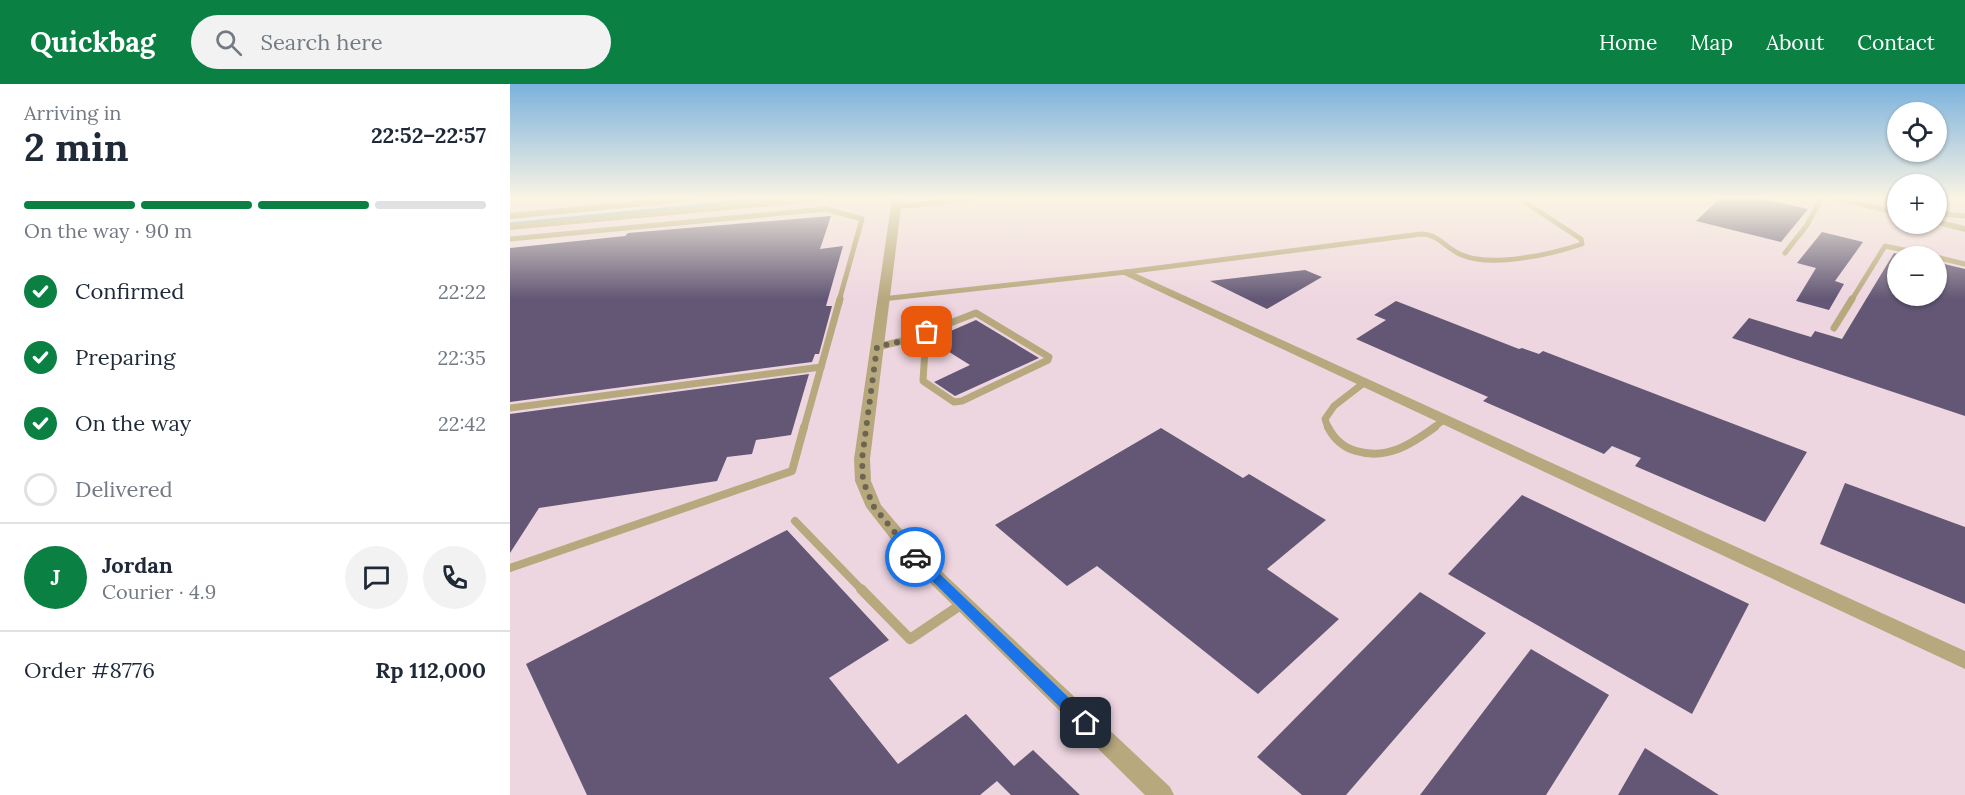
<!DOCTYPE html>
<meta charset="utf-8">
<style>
body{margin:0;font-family:Lora,serif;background:#f2f2f3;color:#1f2937;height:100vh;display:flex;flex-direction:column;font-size:22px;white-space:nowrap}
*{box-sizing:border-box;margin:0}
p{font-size:20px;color:#747a83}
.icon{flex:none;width:33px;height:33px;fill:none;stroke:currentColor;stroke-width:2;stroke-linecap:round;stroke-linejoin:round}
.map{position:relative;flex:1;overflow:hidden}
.sheet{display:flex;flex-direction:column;background:#fff;width:510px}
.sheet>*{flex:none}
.controls{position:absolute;left:1377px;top:18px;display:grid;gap:12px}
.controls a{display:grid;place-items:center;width:60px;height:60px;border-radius:50%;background:#fff;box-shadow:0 2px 4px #0004;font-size:30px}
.pin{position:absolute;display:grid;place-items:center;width:51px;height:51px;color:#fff;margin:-26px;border-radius:12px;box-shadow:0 3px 9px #0006}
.courier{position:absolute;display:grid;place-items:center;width:60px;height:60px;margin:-30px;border:4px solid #1a73e8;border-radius:50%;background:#fff;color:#222;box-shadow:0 2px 8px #0007}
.overview em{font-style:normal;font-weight:700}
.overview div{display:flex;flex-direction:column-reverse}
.overview{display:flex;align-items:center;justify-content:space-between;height:102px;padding:0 24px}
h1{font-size:39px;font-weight:700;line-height:45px}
.bar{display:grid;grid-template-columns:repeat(4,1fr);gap:9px 6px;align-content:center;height:72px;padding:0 24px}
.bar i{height:8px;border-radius:4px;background:#e0e1e3}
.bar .current{background:#0b8043}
.bar p{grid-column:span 4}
.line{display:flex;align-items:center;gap:15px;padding:0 24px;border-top:2px solid #e0e1e3}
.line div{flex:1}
.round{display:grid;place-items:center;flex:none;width:63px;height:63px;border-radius:32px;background:#f2f2f3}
ol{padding:0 24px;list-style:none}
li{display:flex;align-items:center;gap:18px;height:66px}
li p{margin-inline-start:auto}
li .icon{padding:6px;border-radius:50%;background:#0b8043;color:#fff;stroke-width:4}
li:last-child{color:#747a83}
li i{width:33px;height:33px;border:3px solid #e0e1e3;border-radius:50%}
header{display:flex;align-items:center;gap:36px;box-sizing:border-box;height:84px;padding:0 30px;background:#0b8043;color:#fff}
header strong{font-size:28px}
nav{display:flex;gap:33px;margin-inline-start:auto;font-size:21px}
.search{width:420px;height:54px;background:#f2f2f3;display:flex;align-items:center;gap:15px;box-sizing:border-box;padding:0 21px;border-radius:33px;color:#747a83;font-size:22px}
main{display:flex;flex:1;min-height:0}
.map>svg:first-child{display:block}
.industrial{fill:#eed6e1;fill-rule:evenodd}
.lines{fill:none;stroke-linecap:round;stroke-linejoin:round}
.stream{stroke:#79afcd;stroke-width:3}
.building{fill:#635775}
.service-far3{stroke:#b7a87e;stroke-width:5}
.service-far2{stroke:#b7a87e;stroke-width:7}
.service-far1{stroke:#b7a87e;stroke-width:8}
.service{stroke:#b7a87e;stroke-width:10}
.minor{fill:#b7a87e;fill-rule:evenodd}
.route{fill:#1a73e8}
.done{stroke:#6e6551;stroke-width:6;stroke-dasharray:0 10.8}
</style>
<header>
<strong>Quickbag</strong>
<div class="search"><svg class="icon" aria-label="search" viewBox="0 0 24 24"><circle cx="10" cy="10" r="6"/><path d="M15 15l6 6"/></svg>Search here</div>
<nav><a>Home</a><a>Map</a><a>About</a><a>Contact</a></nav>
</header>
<main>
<section class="sheet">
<div class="overview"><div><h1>2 min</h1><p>Arriving in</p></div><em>22:52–22:57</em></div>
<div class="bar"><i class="current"></i><i class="current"></i><i class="current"></i><i></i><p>On the way · 90 m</p></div>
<ol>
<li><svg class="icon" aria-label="check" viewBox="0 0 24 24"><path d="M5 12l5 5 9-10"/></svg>Confirmed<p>22:22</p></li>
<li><svg class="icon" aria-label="check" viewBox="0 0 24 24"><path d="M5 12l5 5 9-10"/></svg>Preparing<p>22:35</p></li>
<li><svg class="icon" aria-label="check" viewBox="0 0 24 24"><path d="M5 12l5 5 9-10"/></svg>On the way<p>22:42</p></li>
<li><i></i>Delivered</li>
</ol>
<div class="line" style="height:108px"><b class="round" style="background:#0b8043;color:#fff">J</b><div><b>Jordan</b><p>Courier · 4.9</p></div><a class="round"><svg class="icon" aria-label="chat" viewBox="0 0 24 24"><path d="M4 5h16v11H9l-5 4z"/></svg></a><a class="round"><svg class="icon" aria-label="phone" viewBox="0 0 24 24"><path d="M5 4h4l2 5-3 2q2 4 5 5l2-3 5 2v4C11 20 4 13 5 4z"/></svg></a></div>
<div class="line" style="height:78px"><div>Order #8776</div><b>Rp 112,000</b></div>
</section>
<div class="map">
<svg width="1455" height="711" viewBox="0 0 1455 711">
<rect width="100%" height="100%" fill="#f5e6c3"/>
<path class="industrial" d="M0 115H1387L1388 140H1426L1427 115H1455V711H0ZM1388 172H1426V212H1388Z"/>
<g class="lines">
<polyline class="stream" points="0,140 255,115"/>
</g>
<g class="building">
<polygon points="1209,115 1253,115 1298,125 1271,158 1186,137"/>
<polygon points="321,132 310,165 333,162 316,222 322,222 309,270 305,270 302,278 0,318 0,164 115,152 118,149"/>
<polygon points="1312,148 1353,158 1325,197 1334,200 1319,226 1286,217 1306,184 1287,179"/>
<polygon points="1384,169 1388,170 1388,212 1426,212 1426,178 1455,185 1455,332 1222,254 1239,234 1301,253 1305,247 1332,255"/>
<polygon points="795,186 812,193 757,225 700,197"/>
<polygon points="886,217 1009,265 1012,264 1029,270 1033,267 1297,368 1255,438 1125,382 1131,374 1102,362 1094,370 973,317 978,313 846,255 876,236 864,231"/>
<polygon points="466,236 529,274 445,312 424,298 460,281 420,256"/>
<polygon points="299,290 281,351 246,356 242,370 217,373 207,397 29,424 0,469 0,330"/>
<polygon points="651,344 733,394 739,390 816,436 757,485 829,535 748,610 587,482 557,502 485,441"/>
<polygon points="1335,399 1455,443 1455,520 1310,460"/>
<polygon points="1012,411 1239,520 1182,630 938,490"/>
<polygon points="277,446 379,556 319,594 388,680 456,630 504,682 523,666 570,711 501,711 487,697 470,711 77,711 16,580"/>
<polygon points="910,508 976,549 836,711 792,711 747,673"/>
<polygon points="1021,565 1099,611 1036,711 910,711"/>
<polygon points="1135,664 1209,711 1108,711"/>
</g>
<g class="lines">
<g class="service-far3">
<polyline points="385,123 460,115"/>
<polyline points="1426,137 1434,130 1455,132"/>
<polyline points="0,155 316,125 352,135 329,217"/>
<polyline points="1275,169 1297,141 1311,115"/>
<polyline points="1426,173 1455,180"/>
<path d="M372 215 616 188 911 150C929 150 936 165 952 171 982 184 1042 170 1072 160L1071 155 1015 118"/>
<polyline points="1341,217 1375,162 1423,172"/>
</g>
<g class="service-far2">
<polygon points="466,229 539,273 538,276 452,317 444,318 413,297 415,265 410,258 396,256"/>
<polyline points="1324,244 1342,215"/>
<polyline points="367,263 396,256"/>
<polyline points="0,324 311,283"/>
<polyline points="294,344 330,215"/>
<polyline points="818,344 815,335 824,322 855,298"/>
<polyline points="923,344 935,335"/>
</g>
<g class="service-far1">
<path d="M818 343C824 355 832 363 846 367 877 376 900 361 925 343"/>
<polyline points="285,437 352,506"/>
<polyline points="0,484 282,387 294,343"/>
</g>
<polyline class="service" points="351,505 400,555 452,520"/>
<g class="minor">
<polygon points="145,115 179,115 175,118 0,135 0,129"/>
<polygon points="272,115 308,115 304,118 0,146 0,140"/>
<polygon points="382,115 392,115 360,375 361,397 371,421 411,468 660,703 664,711 635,711 399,478 356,423 345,397 344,375"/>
<polygon points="1321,115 1338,115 1388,126 1388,132"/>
<polygon points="1426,135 1455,142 1455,148 1423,140 1426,140"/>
<polygon points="616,185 1455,567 1455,585 612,190 611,188"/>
</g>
</g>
<linearGradient id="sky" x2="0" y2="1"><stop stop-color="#7bb2dd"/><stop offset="0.53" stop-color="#faf4e4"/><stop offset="1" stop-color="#faf4e4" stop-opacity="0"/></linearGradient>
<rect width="1455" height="215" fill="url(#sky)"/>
<polygon class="route" points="405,469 409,470 581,635 583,639 581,644 576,646 571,644 401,476 399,473"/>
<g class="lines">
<polyline class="done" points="405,473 364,423 353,397 352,375 367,263 396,256 417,248"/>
</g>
</svg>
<div class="controls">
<a><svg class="icon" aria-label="locate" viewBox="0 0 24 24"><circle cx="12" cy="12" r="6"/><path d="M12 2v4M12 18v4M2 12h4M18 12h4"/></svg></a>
<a>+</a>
<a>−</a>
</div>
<div class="pin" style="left:417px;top:248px;background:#ea580c"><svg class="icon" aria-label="bag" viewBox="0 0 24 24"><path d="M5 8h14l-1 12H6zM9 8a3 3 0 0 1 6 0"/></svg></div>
<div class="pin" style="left:576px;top:639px;background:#1f2937"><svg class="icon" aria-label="home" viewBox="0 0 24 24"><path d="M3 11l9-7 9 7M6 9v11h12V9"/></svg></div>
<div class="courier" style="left:405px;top:473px"><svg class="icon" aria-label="car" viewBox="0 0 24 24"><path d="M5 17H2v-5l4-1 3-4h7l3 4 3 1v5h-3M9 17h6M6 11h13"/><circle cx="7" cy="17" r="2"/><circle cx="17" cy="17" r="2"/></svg></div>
</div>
</main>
